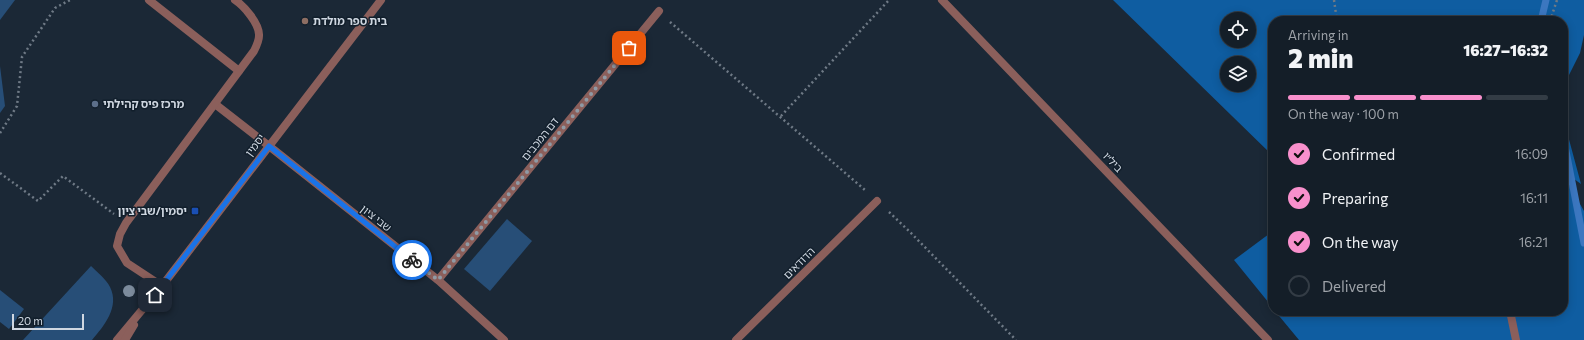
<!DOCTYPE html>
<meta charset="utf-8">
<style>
body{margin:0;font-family:Commissioner,"Noto Sans Hebrew",sans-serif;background:#212b34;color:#f1f3f6;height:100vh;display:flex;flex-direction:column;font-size:15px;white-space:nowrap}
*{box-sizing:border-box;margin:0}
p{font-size:13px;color:#9da2a8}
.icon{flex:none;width:22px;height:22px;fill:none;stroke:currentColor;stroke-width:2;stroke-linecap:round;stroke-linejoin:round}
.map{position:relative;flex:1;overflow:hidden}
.side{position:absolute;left:1268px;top:16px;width:300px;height:300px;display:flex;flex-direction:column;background:#141e28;border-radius:16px;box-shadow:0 2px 10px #0003,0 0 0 1px #333c45}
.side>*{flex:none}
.fabs{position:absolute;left:1220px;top:12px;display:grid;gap:8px}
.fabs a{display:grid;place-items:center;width:36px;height:36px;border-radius:50%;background:#141e28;box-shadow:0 2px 10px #0003,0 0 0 1px #333c45;font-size:20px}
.scale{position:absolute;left:12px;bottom:10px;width:72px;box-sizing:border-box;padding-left:4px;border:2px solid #cfd7e1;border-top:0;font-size:11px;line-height:14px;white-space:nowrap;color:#cfd7e1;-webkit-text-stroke:3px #121f2c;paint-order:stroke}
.pin{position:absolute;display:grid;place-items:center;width:34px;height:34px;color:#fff;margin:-17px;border-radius:8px;box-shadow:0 2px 6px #0006}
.courier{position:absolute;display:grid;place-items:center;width:40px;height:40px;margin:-20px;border:3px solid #1a73e8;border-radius:50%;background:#fff;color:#222;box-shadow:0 1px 5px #0007}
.overview em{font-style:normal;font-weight:800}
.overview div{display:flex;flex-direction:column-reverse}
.overview{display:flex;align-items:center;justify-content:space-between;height:68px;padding:0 20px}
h1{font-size:26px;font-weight:800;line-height:30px}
.bar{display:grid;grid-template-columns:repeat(4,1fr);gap:6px 4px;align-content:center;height:48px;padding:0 20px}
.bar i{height:5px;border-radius:3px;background:#333c45}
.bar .current{background:#f890cc}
.bar p{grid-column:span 4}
ol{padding:0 20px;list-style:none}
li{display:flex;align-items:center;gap:12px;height:44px}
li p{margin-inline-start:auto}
li .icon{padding:4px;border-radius:50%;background:#f890cc;color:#111;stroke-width:4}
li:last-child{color:#9da2a8}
li i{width:22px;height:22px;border:2px solid #333c45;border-radius:50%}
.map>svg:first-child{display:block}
.green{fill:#274e77}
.forest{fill:#0f5da1;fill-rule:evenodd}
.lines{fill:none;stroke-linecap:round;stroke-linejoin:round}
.stream{stroke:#3c77c0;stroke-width:7}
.path{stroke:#6f7a86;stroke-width:2.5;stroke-dasharray:2 3;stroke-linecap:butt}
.lane{stroke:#8b5f5b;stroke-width:8}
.street{stroke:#8b5f5b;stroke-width:8}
.tree{fill:#7c8b9c}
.done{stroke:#909aa5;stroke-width:4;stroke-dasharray:0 7.2}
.route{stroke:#1a73e8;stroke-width:5}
.education-dot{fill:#8d6e63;stroke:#121f2c;stroke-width:1.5}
.service-dot{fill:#5c6f8a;stroke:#121f2c;stroke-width:1.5}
.transit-dot{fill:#1a4fb4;stroke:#121f2c;stroke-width:1.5}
.labels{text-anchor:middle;stroke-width:3;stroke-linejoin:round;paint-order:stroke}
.poi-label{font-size:11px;font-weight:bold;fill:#cfd7e1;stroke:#121f2c;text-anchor:start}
.street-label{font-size:11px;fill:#cfd7e1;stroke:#121f2c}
</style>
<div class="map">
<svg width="1584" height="340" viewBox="0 0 1584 340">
<rect width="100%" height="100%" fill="#1b2836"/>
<g class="green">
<polygon points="0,0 15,0 0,20"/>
<polygon points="0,66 5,106 0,113"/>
<polygon points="507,219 532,241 490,291 464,269"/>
<path d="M91 266C97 272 106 279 110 287 120 307 104 326 92 340H23Z"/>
<polygon points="0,290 24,309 9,329 0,322"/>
</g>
<g class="forest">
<path d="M1113 0H1584V35L1580 53 1568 77 1563 106 1567 132 1581 184 1563 171V21H1273V156ZM1227 19H1249V41H1227ZM1227 63H1249V85H1227Z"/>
<polygon points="1563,174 1584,211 1584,340 1299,340 1275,311 1563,311"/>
<polygon points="1273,231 1273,308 1234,260"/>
</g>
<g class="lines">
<g class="stream">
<polyline points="1541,21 1546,0"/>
<polyline points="1563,136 1584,243"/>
</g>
<g class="path">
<polyline points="1334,0 1337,21"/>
<polyline points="1550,21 1557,0"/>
<polyline points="670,22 865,190"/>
<polyline points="781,116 889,0"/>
<polyline points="0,133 17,106 22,57 55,8 70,0"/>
<polyline points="1563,158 1564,181 1563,194"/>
<polyline points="0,173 38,201 63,176 114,214"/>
<polyline points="889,212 910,232 1016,340"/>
</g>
<g class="lane">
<polyline points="149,0 239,71"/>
<polyline points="215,104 269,146"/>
<path d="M162 286 127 263 117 246 120 234 126 223 254 51C256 47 259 41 259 36 260 24 244 6 235 0"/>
<polyline points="1510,311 1516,340"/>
</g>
<g class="street">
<polyline points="942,0 1268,340"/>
<polyline points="269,146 438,280 504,340"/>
<polyline points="438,280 659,11"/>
<polyline points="117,340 162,286 381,0"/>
<polyline points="125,340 134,325"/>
<polyline points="736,340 877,201"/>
</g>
</g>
<circle class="tree" cx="129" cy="291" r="6"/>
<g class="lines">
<polyline class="done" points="412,260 438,280 629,48"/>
<polyline class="route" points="155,295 269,146 412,260"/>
</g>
<circle class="education-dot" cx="305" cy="21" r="4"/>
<circle class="service-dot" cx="95" cy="104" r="4"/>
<rect class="transit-dot" x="191" y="207" width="8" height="8" rx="2"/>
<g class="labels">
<g class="poi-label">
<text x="313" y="25">בית ספר מולדת</text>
<text x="103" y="108">מרכז פיס קהילתי</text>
<text x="187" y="215" text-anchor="end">יסמין/שבי ציון</text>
</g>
<g class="street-label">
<text transform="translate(540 139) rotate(-51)" y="4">דם המכבים</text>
<text transform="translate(255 145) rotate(-53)" y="4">יסמין</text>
<text transform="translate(1113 162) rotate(46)" y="4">ביל״ו</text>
<text transform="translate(376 218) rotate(38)" y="4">שבי ציון</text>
<text transform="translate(799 263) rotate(-45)" y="4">הדודאים</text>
</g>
</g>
</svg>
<div class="fabs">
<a><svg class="icon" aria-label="locate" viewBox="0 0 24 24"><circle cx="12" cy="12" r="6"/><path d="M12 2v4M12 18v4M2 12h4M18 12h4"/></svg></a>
<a><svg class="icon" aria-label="layers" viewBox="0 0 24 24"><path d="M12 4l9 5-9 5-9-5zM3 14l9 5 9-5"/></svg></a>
</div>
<div class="scale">20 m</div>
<div class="pin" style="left:629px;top:48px;background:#ea580c"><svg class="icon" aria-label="bag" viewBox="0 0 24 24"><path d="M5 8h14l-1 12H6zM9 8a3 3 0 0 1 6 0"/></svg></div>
<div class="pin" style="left:155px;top:295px;background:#1f2937"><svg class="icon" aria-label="home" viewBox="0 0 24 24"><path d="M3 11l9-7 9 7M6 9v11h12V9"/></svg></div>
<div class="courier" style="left:412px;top:260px"><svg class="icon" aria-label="bike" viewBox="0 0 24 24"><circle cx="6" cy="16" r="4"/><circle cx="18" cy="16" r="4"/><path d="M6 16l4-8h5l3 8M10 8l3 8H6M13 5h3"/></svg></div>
<section class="side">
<div class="overview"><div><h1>2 min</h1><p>Arriving in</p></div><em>16:27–16:32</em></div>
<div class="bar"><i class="current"></i><i class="current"></i><i class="current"></i><i></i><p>On the way · 100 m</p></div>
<ol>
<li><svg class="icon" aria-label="check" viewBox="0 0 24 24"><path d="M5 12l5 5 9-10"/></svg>Confirmed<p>16:09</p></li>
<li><svg class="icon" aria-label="check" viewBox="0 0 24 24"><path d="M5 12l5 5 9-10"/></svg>Preparing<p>16:11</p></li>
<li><svg class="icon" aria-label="check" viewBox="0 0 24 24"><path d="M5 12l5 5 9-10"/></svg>On the way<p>16:21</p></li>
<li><i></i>Delivered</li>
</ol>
</section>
</div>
